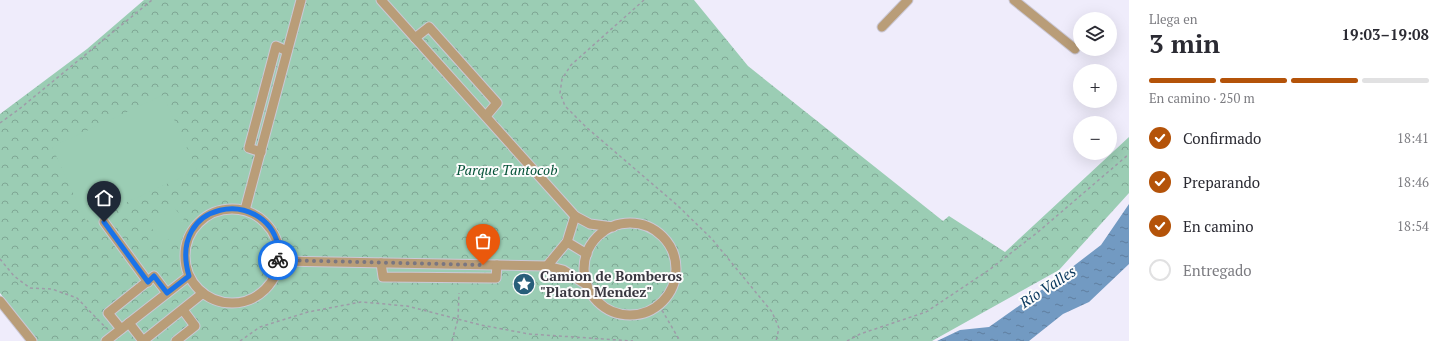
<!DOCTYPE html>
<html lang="es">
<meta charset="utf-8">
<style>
body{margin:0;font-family:"PT Serif",serif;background:#f2f2f3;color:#2b2b33;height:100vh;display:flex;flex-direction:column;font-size:15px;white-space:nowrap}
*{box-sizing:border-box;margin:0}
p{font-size:13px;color:#7c7c81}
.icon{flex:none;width:22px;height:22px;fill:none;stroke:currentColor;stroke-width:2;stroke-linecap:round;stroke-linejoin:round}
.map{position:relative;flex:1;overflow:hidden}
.drawer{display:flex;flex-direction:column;background:#fff;width:320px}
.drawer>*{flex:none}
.controls{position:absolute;left:1073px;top:12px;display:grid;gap:8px}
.controls a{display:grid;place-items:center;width:44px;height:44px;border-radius:50%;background:#fff;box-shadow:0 4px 16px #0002;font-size:20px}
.pin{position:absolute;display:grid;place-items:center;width:34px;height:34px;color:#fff;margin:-41px -17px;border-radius:50% 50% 50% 0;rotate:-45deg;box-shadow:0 0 4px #0007}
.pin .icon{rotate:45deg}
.courier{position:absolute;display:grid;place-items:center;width:40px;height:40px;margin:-20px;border:3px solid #1a73e8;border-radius:50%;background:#fff;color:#222;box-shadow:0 1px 5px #0007}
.headline em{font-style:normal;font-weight:800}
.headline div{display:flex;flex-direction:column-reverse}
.headline{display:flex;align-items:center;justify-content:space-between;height:68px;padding:0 20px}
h1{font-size:26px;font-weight:800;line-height:30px}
.bar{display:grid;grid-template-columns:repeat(4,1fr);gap:6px 4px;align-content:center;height:48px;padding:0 20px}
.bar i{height:5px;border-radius:3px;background:#e1e1e2}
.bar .active{background:#b45309}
.bar p{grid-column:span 4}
ol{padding:0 20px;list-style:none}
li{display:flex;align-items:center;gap:12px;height:44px}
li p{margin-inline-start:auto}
li .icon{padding:4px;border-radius:50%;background:#b45309;color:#fff;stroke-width:4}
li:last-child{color:#7c7c81}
li i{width:22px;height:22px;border:2px solid #e1e1e2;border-radius:50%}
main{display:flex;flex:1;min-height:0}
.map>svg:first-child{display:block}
.forest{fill:url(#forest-crowns)}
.pitch{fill:#9bcdb4}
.water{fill:url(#water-ripples)}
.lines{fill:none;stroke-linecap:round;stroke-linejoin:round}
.minor-casing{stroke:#cbc8d6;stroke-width:11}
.path{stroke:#9e9ba8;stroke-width:1.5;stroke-dasharray:3 3;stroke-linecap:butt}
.minor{stroke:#b99d78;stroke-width:9}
.done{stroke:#797681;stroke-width:4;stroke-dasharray:0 7.2}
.route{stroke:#1a73e8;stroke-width:5}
.labels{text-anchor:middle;stroke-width:4;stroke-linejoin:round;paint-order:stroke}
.park-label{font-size:14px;font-style:italic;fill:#045237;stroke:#fcfcfc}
.poi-label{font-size:14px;font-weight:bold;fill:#393740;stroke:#fcfcfc;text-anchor:start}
.water-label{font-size:15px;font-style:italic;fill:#08375d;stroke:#fcfcfc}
</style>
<main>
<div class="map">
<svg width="1129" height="341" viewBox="0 0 1129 341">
<defs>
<pattern id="forest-crowns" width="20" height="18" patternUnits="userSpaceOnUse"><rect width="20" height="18" fill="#9bcdb4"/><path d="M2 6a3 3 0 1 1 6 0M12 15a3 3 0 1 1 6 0" fill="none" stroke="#7fa794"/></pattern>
<pattern id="water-ripples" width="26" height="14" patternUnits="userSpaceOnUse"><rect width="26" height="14" fill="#729ac2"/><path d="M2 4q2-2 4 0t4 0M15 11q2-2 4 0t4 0" fill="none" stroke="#5f7e9f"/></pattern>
</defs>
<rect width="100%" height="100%" fill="#efecfb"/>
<polygon class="forest" points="144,0 694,0 748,66 943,221 949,216 1005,252 1129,137 1129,193 1059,270 932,341 37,341 0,293 0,114 87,49"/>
<g class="pitch">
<polygon points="163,95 197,170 86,221 52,147"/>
<polygon points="174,207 187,224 163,244 150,226"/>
</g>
<polygon class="water" points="1129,204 1129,264 1089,302 1063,314 1029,341 937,341 960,330 989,327 1054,281 1101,245"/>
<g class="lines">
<g class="minor-casing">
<g id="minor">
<polyline points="381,0 575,216 590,224 613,227"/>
<polyline points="1014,0 1075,49"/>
<polyline points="882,27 908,0"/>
<polyline points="415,38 429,27 497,103 486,116"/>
<polyline points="261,152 249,148 276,46 287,51"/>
<circle cx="232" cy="256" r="47"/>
<polyline points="245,210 301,0"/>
<polyline points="104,222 148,282"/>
<circle cx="630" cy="269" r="46"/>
<polyline points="567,242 587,254"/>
<polyline points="279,261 547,266 563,270 587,285"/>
<polyline points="381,263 383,277 496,278 497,265"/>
<polyline points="547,266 567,242 575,216"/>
<polyline points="0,301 32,341"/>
<polyline points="129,323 143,341"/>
<polyline points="121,329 108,313 154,276 167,293"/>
<polyline points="106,341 189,276"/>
<polyline points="143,341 203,293"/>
<polyline points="176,341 195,326 183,310"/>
</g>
</g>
<g class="path">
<polyline points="644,0 571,65 562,79 560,93 565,106 586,127 677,205 712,239 772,312 779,328 776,341"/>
<polyline points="0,123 18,110 152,0"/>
<polyline points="0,259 14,276 30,288 52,289 77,298 107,329"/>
<polyline points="659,305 680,341"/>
<polyline points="240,341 260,327 308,312 361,302 407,306 481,325 529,334 633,341"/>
<polyline points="452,341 458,319 459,293"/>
<polyline points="847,341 860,334 926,312 989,270 1038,232 1129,154"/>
</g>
<use href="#minor" class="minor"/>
</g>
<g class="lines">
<polyline class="done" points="278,260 483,265"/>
<path class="route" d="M104 222 148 282 154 276 167 293 189 276C167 200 264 187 278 245 279 250 278 255 278 260"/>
</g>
<defs>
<g id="sight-disc" transform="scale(1.15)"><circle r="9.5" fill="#285e7a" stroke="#fcfcfc"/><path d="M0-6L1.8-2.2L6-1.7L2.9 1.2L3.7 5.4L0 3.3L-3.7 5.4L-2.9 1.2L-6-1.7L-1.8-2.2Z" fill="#fff"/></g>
</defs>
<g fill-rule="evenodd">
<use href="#sight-disc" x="524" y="284"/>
</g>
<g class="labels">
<g class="park-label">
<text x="507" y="175">Parque Tantocob</text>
</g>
<g class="poi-label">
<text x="540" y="281">Camion de Bomberos<tspan x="540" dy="16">"Platon Mendez"</tspan></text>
</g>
<g class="water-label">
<text transform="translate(1048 287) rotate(-33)" y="5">Río Valles</text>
</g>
</g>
</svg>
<div class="controls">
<a><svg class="icon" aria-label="layers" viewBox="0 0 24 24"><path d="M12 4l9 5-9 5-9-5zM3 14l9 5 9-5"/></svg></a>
<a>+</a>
<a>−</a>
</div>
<div class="pin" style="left:483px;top:265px;background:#ea580c"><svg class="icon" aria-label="bag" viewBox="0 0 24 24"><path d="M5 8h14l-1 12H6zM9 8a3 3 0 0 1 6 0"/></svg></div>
<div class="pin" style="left:104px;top:222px;background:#1f2937"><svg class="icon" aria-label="home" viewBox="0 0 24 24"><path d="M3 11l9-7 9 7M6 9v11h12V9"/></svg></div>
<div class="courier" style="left:278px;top:260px"><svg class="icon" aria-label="bike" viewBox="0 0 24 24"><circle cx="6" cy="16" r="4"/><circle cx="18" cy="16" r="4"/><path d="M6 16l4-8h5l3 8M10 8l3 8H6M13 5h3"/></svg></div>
</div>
<section class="drawer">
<div class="headline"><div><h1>3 min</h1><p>Llega en</p></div><em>19:03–19:08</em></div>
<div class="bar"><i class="active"></i><i class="active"></i><i class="active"></i><i></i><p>En camino · 250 m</p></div>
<ol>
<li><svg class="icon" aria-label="check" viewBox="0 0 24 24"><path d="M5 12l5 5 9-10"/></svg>Confirmado<p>18:41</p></li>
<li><svg class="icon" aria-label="check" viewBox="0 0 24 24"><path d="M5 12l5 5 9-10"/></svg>Preparando<p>18:46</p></li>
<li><svg class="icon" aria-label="check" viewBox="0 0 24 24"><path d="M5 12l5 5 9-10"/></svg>En camino<p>18:54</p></li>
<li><i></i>Entregado</li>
</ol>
</section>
</main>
